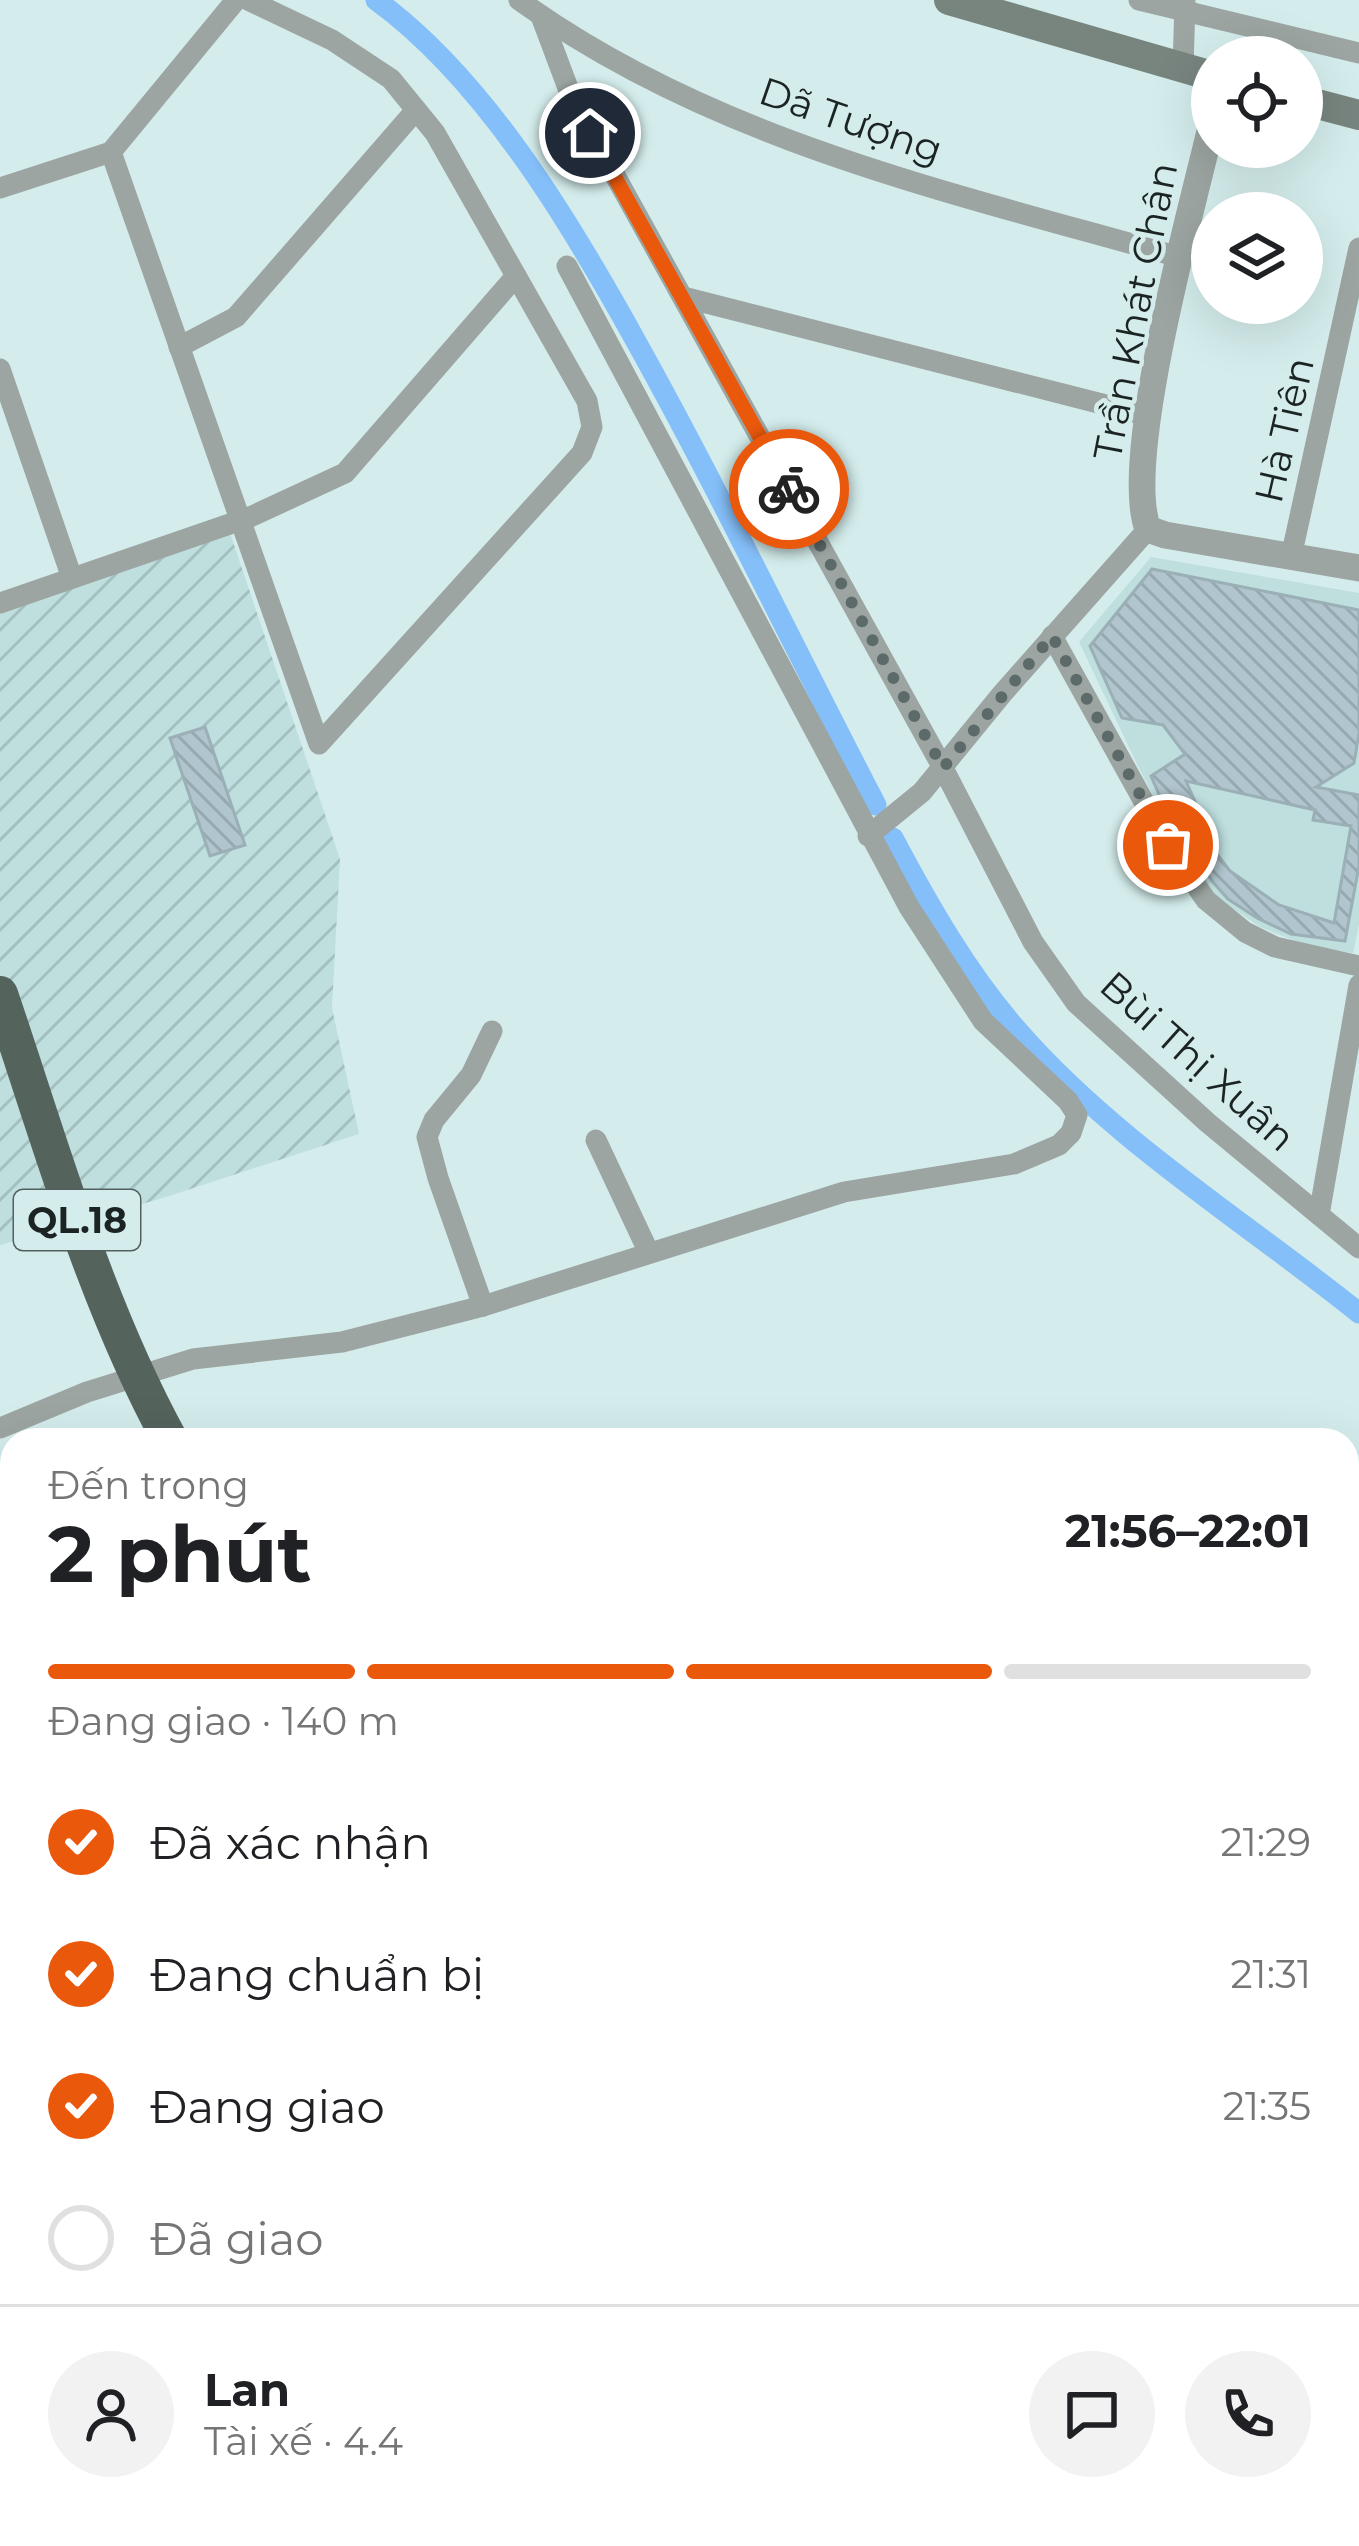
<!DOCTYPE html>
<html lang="vi">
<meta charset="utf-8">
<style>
body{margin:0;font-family:Montserrat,sans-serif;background:#f2f2f2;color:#202124;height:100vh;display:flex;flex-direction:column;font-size:45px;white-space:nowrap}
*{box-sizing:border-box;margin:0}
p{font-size:39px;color:#757577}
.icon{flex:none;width:66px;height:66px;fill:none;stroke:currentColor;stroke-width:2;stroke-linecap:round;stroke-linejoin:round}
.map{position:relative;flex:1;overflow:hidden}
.details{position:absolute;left:0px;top:1428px;width:1359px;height:1119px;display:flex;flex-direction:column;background:#fff;border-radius:36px 36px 0 0;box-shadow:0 12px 48px #0002}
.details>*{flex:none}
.fabs{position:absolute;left:1191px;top:36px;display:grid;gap:24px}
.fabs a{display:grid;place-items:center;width:132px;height:132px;border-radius:50%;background:#fff;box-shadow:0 12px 48px #0002;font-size:60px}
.pin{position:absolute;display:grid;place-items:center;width:102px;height:102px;color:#fff;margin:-51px;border:6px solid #fff;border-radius:50%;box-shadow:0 3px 12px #0007}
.courier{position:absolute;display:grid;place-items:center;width:120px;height:120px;margin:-60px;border:9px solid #ea580c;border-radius:50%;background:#fff;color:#222;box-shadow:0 3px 15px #0007}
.headline em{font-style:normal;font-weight:700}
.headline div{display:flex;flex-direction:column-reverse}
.headline{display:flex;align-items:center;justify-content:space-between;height:204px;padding:0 48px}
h1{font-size:78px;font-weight:700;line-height:90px}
.bar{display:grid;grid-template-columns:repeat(4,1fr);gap:18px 12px;align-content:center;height:144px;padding:0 48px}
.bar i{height:15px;border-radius:9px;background:#e0e0e0}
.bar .current{background:#ea580c}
.bar p{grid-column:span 4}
.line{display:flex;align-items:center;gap:30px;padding:0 48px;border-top:3px solid #e0e0e0}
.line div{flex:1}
.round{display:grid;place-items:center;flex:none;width:126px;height:126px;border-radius:63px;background:#f2f2f2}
ol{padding:0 48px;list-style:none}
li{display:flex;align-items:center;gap:36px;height:132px}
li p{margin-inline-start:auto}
li .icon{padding:12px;border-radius:50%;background:#ea580c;color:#fff;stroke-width:4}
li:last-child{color:#757577}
li i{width:66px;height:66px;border:6px solid #e0e0e0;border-radius:50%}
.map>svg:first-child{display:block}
.built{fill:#bedfde}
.industrial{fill:url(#industrial-furrows)}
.water{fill:url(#water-rules)}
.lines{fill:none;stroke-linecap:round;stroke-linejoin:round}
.stream{stroke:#85bff9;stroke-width:6}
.canal{stroke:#85bff9;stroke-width:21}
.building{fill:url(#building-back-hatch);stroke:#9aafb6;stroke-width:3;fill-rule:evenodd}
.service{stroke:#9ca5a1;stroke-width:10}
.minor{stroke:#9ca5a1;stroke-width:21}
.tertiary{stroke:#9ca5a1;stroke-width:27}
.secondary{stroke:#78857f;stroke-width:30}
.trunk{stroke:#54645d;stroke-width:36}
.done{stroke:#5c6a69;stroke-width:12;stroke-dasharray:0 21.6}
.route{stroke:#ea580c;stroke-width:15}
.labels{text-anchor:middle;stroke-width:9;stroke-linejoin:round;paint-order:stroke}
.shield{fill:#d4edec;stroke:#52605f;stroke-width:3}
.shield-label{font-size:36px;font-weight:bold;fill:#1b2423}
.street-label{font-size:39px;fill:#1b2423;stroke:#d4edec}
</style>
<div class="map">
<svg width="1359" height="2546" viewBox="0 0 1359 2546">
<defs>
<pattern id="industrial-furrows" width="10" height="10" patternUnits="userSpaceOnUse" patternTransform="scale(3)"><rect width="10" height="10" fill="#bedfde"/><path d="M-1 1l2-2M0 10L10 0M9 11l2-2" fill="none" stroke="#a3bfbe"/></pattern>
<pattern id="water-rules" width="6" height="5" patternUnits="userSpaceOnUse" patternTransform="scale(3)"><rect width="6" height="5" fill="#85bff9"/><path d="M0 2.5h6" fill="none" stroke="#72a4d5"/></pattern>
<pattern id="building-back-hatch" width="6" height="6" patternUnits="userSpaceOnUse" patternTransform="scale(3)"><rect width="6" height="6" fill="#b0c5cd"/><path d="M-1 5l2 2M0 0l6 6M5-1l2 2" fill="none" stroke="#97a9b0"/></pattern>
</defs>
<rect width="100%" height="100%" fill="#d4edec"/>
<polygon class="built" points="1151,557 1359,593 1359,924 1353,953 1308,946 1260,927 1216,897 1179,846 1137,764 1079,642"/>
<polygon class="industrial" points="230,533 340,859 332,1008 359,1134 166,1197 0,1245 0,614"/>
<polygon class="water" points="1347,1498 1359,1504 1359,1617 1347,1629"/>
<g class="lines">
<g class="stream">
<polyline points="1347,1640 1359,1630"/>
<polyline points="838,2535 838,2546"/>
</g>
<g class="canal">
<path d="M376 0C486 80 573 227 638 345 722 496 796 652 876 805"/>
<path d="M893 838C929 906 968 974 1018 1031 1113 1140 1247 1223 1359 1313"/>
</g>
</g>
<g class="building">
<path d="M1152 569 1359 610V734L1354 763 1316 787 1359 795V866L1345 941 1291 934 1257 918 1228 899 1212 881 1175 818 1171 819 1166 810 1151 776 1185 754 1163 725 1122 718 1090 646ZM1186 781 1315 810 1313 820 1351 826 1334 923 1279 905 1230 871 1213 849 1192 808 1197 806Z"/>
<polygon points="205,727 245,845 210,856 170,738"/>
</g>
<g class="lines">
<polyline class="service" points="255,2542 259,2535"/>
<g class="minor">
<path d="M519 0C714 141 954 193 1182 258"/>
<polyline points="1139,0 1359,53"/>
<polyline points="541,16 571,96 943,768 1033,942 1076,1003 1208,1123 1359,1248"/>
<polyline points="1183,69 1185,1"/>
<polyline points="111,152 319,744 582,453 592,427 587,401 435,133 391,79 332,40 248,0"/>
<polyline points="0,188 111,152 236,0"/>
<polyline points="683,297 1149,416"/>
<polyline points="179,347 236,317 416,110"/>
<polyline points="0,369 72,578"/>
<polyline points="1291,557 1359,248"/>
<polyline points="0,603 250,517 345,473 516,276"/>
<polyline points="1052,636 1168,845 1206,900 1245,932 1275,947 1359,966"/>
<polyline points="868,836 922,792 1002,694 1148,529"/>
<polyline points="596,1140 649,1253"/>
<polyline points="1319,1215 1359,985"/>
<polyline points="483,1306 438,1178 427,1137 434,1120 471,1075 492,1031"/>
<polyline points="0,1428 87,1392 193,1359 342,1342 483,1306 844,1192 1014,1164 1059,1145 1071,1133 1077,1115 1068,1101 983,1021 909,907 567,266"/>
<polyline points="1347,1896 1359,1882"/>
<polyline points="1347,1995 1359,1985"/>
<polyline points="0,2495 12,2478"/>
<polyline points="713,2546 727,2535"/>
<polyline points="1184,2546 1187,2535"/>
</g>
<g class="tertiary">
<path d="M1212 123C1193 205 1121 460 1148 529L1165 535 1359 568"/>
<polyline points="808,2535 809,2546"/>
</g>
<g class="secondary">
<polyline points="949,0 1212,76"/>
<polyline points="1302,100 1359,115"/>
</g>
<g class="trunk">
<path d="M0 994C51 1144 94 1301 170 1440"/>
<polyline points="1347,2171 1359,2178"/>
</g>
</g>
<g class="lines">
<polyline class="done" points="789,489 943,768 1052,636 1168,845"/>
<polyline class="route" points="590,133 789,489"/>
</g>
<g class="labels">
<rect class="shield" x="14" y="1190" width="126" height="60" rx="9"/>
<g class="shield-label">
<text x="77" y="1233">QL.18</text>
</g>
<g class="street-label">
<text transform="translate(851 120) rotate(19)" y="14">Dã Tượng</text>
<text transform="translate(1135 311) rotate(-79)" y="14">Trần Khát Chân</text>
<text transform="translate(1284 430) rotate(-77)" y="14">Hà Tiên</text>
<text transform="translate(1198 1061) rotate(42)" y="14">Bùi Thị Xuân</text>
</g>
</g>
</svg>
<div class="fabs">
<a><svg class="icon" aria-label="locate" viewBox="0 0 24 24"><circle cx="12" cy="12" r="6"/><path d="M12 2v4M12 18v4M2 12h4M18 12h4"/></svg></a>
<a><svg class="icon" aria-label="layers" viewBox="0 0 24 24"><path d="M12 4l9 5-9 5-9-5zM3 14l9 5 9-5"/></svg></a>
</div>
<div class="pin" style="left:1168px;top:845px;background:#ea580c"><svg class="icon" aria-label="bag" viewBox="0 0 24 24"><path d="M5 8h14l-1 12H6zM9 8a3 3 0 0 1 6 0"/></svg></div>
<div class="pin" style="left:590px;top:133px;background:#1f2937"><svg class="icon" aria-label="home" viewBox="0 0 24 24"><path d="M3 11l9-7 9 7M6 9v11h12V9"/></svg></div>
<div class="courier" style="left:789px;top:489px"><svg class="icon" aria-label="bike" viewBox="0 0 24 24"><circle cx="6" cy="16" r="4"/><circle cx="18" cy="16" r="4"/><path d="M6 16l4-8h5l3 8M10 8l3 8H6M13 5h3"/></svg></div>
<section class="details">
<div class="headline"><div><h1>2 phút</h1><p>Đến trong</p></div><em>21:56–22:01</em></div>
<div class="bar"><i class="current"></i><i class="current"></i><i class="current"></i><i></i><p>Đang giao · 140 m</p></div>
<ol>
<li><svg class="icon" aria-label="check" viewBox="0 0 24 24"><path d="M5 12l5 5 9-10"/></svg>Đã xác nhận<p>21:29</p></li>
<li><svg class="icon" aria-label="check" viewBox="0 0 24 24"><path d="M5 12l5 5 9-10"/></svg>Đang chuẩn bị<p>21:31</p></li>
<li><svg class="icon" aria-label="check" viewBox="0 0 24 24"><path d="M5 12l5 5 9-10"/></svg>Đang giao<p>21:35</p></li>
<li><i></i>Đã giao</li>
</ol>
<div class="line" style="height:216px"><a class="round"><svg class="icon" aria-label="person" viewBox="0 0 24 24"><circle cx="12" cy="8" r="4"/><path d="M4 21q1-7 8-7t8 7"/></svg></a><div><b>Lan</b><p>Tài xế · 4.4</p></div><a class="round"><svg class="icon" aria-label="chat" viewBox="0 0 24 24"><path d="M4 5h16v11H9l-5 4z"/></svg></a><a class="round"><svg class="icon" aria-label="phone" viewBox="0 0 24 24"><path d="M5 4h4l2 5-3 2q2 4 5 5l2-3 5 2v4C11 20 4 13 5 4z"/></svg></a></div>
</section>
</div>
